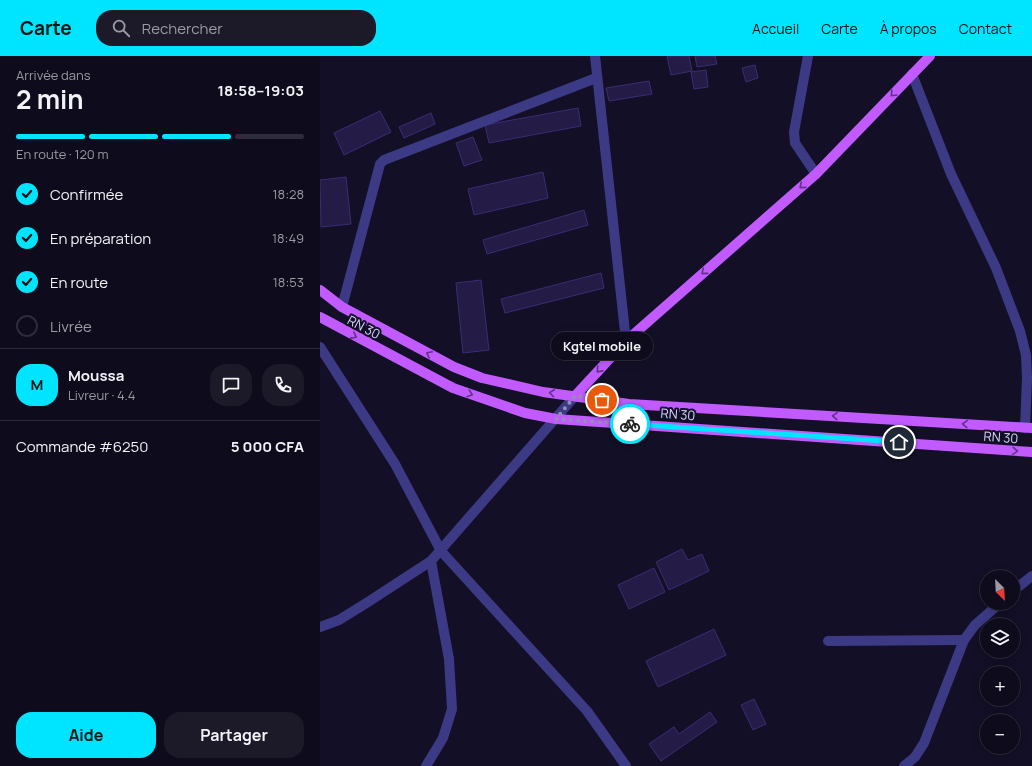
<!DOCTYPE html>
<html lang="fr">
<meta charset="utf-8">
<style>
body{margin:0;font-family:Manrope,sans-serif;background:#1c1929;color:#f1f3f6;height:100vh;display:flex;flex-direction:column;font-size:15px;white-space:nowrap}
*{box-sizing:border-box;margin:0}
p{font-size:13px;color:#9b9ba3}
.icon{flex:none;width:22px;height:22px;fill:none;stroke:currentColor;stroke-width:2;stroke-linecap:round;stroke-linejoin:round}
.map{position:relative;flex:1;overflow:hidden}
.sheet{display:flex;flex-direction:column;background:#0e0b1c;width:320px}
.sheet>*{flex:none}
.needle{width:26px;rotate:156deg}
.fabs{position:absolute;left:660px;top:514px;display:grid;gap:8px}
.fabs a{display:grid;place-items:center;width:40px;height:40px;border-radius:50%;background:#0e0b1c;box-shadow:0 2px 10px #0003,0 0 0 1px #2e2b3b;font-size:20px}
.pin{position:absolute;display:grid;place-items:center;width:34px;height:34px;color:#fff;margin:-17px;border:2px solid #fff;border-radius:50%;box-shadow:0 1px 4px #0007}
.courier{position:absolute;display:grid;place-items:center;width:40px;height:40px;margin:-20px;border:3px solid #00e5ff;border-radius:50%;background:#fff;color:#222;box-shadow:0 1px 5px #0007}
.bubble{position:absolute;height:28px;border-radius:14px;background:#0e0b1c;box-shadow:0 2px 10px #0003,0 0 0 1px #2e2b3b;font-size:13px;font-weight:700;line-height:28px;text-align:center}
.overview em{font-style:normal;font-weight:700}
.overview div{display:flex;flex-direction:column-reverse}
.overview{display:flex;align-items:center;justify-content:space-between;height:68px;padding:0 16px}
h1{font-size:26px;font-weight:700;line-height:30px}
.bar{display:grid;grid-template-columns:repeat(4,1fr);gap:6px 4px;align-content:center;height:48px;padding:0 16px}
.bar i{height:5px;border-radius:3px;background:#2e2b3b}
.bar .active{background:#00e5ff}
.bar p{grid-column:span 4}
.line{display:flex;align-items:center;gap:10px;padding:0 16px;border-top:1px solid #2e2b3b}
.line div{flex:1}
.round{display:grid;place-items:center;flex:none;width:42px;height:42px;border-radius:16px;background:#1c1929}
ol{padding:0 16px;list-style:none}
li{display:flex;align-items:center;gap:12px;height:44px}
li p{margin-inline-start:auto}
li .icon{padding:4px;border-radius:50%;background:#00e5ff;color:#111;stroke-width:4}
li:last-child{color:#9b9ba3}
li i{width:22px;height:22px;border:2px solid #2e2b3b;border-radius:50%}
.primary-button{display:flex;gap:8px;margin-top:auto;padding:8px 16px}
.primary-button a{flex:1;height:46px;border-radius:16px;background:#00e5ff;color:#111;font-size:16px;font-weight:700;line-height:46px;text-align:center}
.primary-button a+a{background:#1c1929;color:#f1f3f6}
header{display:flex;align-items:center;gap:24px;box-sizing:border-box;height:56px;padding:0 20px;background:#00e5ff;color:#111}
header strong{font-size:19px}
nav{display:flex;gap:22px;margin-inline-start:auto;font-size:14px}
.search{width:280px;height:36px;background:#1c1929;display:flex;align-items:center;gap:10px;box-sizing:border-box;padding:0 14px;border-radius:16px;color:#9b9ba3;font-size:15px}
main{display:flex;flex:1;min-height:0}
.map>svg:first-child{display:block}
.building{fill:#241b47;stroke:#3b2d73}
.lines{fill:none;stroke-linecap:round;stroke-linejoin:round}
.minor{stroke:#3d3a85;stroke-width:10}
.major{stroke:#c25bff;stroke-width:10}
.oneway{stroke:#623188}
.done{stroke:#948fb3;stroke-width:4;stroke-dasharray:0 7.2}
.route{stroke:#00e5ff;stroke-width:5}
.labels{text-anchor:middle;stroke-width:4;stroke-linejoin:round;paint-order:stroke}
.street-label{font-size:13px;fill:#d9d4ff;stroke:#130f26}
</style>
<header>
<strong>Carte</strong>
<div class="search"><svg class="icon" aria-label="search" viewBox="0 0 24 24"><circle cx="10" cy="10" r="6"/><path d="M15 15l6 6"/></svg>Rechercher</div>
<nav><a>Accueil</a><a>Carte</a><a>À propos</a><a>Contact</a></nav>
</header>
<main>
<section class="sheet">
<div class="overview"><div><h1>2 min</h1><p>Arrivée dans</p></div><em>18:58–19:03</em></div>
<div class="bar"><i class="active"></i><i class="active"></i><i class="active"></i><i></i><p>En route · 120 m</p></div>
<ol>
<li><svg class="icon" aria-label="check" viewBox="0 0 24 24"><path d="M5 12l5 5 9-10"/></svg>Confirmée<p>18:28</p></li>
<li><svg class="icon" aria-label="check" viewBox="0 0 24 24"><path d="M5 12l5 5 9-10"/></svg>En préparation<p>18:49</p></li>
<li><svg class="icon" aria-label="check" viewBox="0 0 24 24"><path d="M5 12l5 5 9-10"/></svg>En route<p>18:53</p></li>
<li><i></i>Livrée</li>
</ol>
<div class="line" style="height:72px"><b class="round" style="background:#00e5ff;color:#111">M</b><div><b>Moussa</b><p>Livreur · 4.4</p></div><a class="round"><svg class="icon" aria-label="chat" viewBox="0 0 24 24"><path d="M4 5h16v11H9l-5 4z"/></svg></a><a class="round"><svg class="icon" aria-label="phone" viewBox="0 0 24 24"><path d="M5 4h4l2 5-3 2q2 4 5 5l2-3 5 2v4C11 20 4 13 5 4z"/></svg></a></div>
<div class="line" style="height:52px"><div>Commande #6250</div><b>5 000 CFA</b></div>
<div class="primary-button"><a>Aide</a><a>Partager</a></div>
</section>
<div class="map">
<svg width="712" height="710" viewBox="0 0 712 710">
<rect width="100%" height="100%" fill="#130f26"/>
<g class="building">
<polygon points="347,0 369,0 372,15 351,19"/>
<polygon points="375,0 395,0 397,8 377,11"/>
<polygon points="435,9 438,22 426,26 422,12"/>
<polygon points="386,14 388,31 374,33 371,16"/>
<polygon points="329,25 332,38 289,45 286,32"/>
<polygon points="258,52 261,70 169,87 165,69"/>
<polygon points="60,55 71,76 24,99 14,77"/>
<polygon points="111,57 115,68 84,82 79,71"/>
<polygon points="153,81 162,104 144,110 136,87"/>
<polygon points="223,116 228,142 154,159 148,133"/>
<polygon points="26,121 31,168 1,171 0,124"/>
<polygon points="264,154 268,169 167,198 163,184"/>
<polygon points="281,217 284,232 185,257 181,243"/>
<polygon points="161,224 169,294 143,297 136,227"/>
<polygon points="362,493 368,504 382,498 389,515 349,534 336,506"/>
<polygon points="334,512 345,536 309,553 298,529"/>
<polygon points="394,573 406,599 338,631 326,605"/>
<polygon points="434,643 446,668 433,674 421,649"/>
<polygon points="390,656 397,666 341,705 329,688 354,671 359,678"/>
</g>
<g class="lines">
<g class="minor">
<polyline points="275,0 306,285"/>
<polyline points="488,0 474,76 475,87 496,118"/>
<polyline points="592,18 631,118 676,212 700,275 706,299 707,322 705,372"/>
<polyline points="22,251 60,108 64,104 276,22"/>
<polyline points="0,291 75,408 121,495 267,655 306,710"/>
<polyline points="693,535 712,520"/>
<polyline points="0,571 19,564 48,546 111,505 255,340"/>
<polyline points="508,585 644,584"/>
<polyline points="106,710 123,682 132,653 129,603 111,505"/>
<polyline points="584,710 595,701 604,687 644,584 655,569 680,547"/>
</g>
<g class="major">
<polyline points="0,234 22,251 134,311 162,322 223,336 309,348 712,372"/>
<polyline points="0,261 133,332 205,357 236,363 712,396"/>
<polyline points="255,340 306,285 496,118 610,0"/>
</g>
</g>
<defs><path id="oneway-chevron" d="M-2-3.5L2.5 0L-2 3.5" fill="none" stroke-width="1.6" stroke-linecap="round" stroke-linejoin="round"/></defs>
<g class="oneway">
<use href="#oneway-chevron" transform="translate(573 38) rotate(134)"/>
<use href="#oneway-chevron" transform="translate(482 130) rotate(139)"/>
<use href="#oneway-chevron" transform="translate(384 216) rotate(139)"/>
<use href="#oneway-chevron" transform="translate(34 280) rotate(28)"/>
<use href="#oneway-chevron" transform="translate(109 298) rotate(-153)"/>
<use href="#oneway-chevron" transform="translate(279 314) rotate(132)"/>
<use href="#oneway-chevron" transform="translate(232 337) rotate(-172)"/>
<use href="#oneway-chevron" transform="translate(150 338) rotate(19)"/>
<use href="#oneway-chevron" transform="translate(515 360) rotate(-177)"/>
<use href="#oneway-chevron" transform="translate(645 368) rotate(-176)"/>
<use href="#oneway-chevron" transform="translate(695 395) rotate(4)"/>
</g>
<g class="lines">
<polyline class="done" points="282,344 255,340 236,363 310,368"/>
<polyline class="route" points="310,368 579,386"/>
</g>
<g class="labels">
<g class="street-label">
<text transform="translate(44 271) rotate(28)" y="5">RN 30</text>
<text transform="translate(358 358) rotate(4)" y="5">RN 30</text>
<text transform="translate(681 381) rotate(4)" y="5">RN 30</text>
</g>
</g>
</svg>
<div class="fabs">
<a><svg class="needle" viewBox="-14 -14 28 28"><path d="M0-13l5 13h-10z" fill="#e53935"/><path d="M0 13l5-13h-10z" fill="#9b9ba3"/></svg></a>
<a><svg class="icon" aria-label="layers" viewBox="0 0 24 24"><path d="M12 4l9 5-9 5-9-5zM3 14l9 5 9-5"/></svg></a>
<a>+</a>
<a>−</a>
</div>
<div class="pin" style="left:282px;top:344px;background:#ea580c"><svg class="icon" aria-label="bag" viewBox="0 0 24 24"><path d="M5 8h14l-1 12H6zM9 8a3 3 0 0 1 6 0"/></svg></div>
<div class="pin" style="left:579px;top:386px;background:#1f2937"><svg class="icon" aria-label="home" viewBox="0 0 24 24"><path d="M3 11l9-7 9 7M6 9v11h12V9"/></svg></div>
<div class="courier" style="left:310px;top:368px"><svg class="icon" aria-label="bike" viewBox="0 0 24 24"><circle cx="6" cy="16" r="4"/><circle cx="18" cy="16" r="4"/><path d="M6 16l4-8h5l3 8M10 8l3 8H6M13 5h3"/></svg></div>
<div class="bubble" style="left:231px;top:276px;width:102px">Kgtel mobile</div>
</div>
</main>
